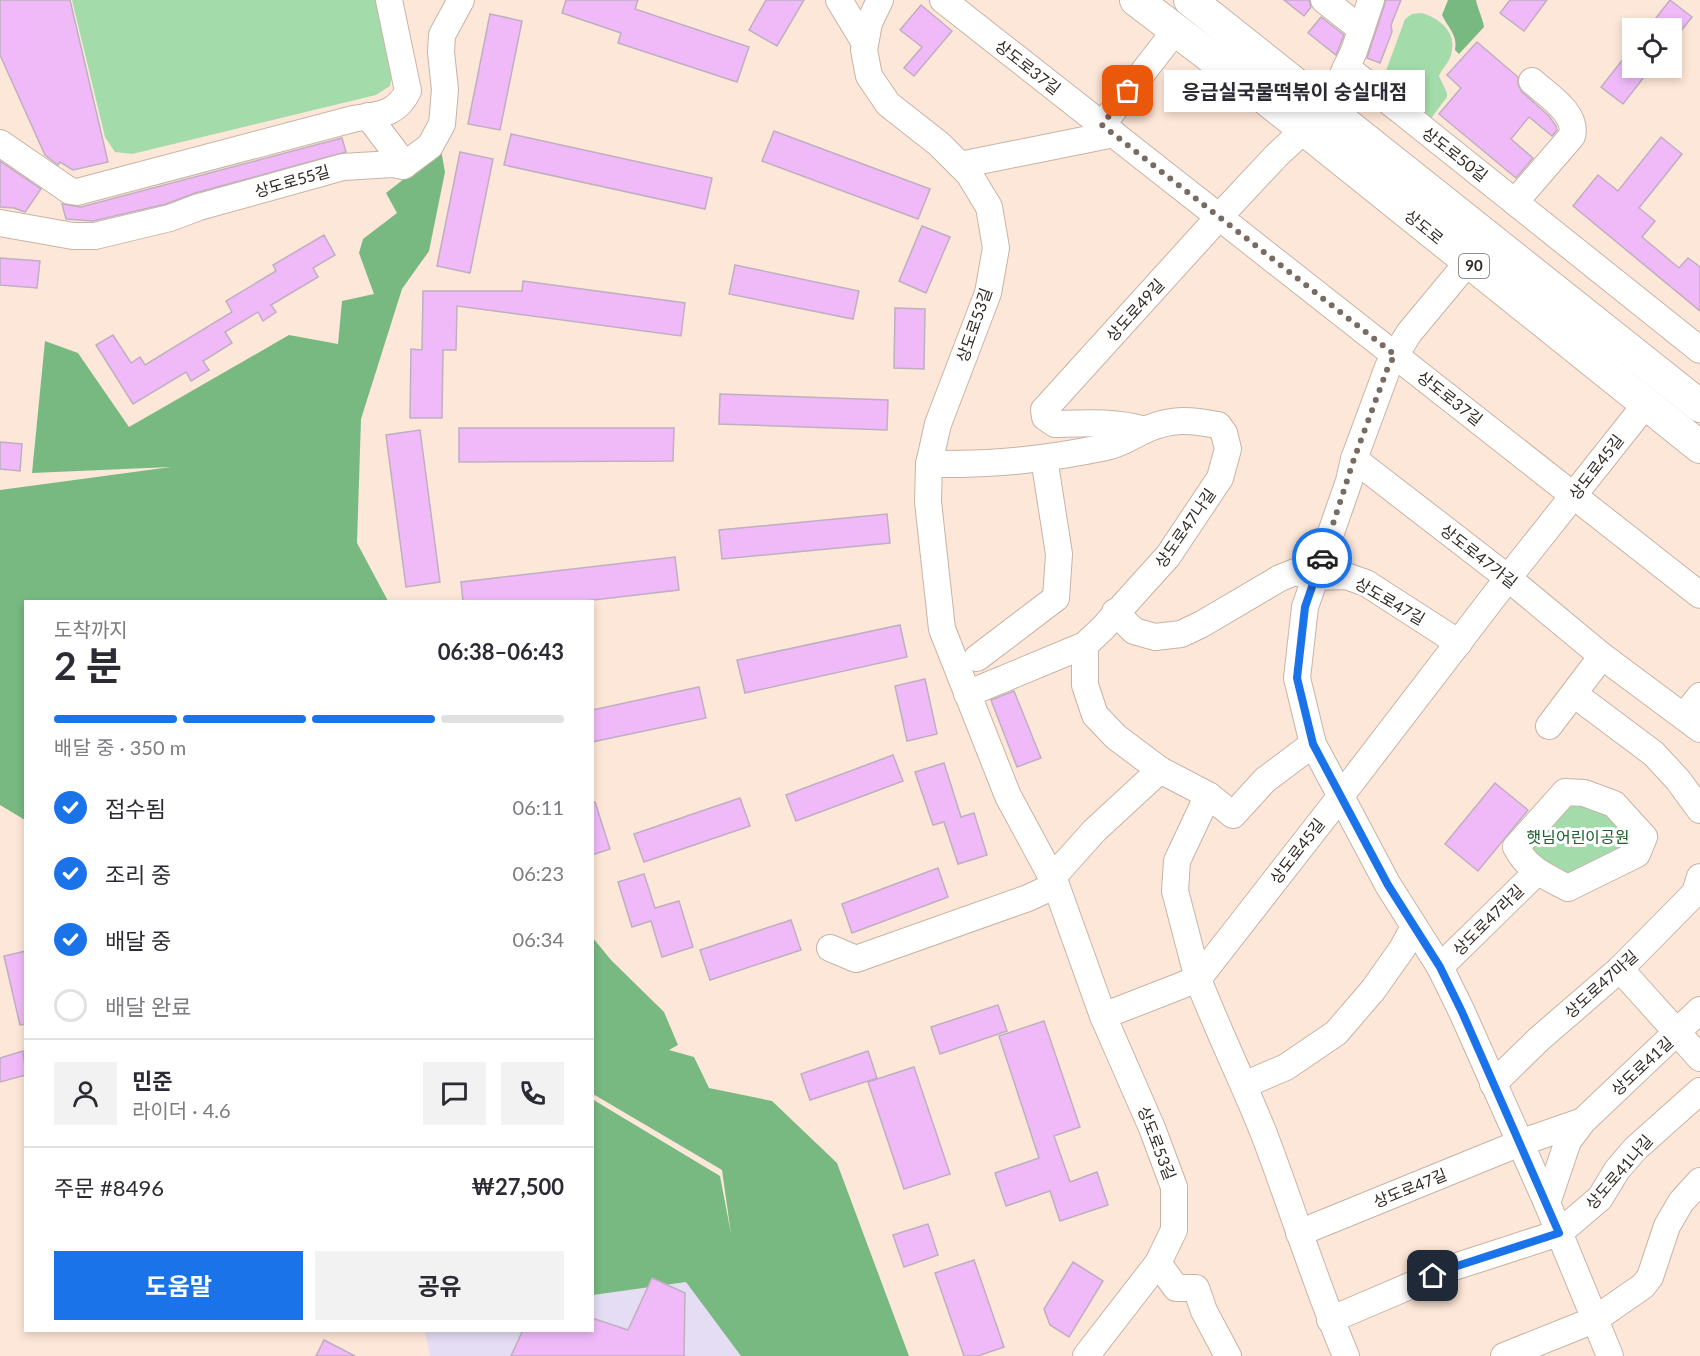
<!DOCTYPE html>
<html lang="ko">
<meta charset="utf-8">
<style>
body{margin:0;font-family:Lato,"Noto Sans KR",sans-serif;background:#f2f2f3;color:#2b2b33;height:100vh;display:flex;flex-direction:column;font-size:22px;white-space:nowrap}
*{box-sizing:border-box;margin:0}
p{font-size:20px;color:#7c7c81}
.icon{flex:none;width:33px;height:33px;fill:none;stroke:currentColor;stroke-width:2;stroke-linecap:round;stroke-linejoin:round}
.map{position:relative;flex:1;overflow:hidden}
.side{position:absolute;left:24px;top:600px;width:570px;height:732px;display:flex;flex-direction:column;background:#fff;border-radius:0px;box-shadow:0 3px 9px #0003}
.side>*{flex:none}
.fabs{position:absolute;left:1622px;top:18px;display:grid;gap:12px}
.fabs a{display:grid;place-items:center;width:60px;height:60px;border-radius:0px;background:#fff;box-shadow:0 3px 9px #0003;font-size:30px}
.pin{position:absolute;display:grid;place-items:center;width:51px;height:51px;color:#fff;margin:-26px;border-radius:12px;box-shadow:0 3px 9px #0006}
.courier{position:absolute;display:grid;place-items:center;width:60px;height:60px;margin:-30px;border:4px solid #1a73e8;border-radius:50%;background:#fff;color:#222;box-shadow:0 2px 8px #0007}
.bubble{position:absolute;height:42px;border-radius:0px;background:#fff;box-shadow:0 3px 9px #0003;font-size:20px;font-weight:700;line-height:42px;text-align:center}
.head em{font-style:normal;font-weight:700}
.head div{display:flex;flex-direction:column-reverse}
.head{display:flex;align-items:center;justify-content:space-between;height:102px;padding:0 30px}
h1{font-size:39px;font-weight:700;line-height:45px}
.bar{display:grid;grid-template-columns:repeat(4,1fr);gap:9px 6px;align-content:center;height:72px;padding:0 30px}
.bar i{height:8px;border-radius:4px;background:#e1e1e2}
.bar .current{background:#1a73e8}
.bar p{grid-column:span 4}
.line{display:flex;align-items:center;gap:15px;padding:0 30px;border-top:2px solid #e1e1e2}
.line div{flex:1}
.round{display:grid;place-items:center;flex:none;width:63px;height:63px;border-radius:0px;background:#f2f2f3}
ol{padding:0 30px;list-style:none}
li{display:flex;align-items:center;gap:18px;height:66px}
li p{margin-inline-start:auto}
li .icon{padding:6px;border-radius:50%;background:#1a73e8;color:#fff;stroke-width:4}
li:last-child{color:#7c7c81}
li i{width:33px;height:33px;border:3px solid #e1e1e2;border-radius:50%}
.button{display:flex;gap:12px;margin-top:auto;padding:12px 30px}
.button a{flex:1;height:69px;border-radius:0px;background:#1a73e8;color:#fff;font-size:24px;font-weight:700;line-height:69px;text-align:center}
.button a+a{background:#f2f2f3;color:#2b2b33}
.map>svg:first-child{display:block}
.education{fill:#e4ddf3}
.green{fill:#a3dcaa}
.forest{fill:#78b982}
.building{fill:#f0baf9;stroke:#bfafc2;stroke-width:1.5}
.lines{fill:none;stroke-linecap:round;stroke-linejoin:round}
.minor-casing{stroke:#c8b3a4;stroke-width:28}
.major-casing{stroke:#c8b3a4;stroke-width:34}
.minor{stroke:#fff;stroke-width:26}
.major{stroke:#fff;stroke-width:32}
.done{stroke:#786c62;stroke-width:6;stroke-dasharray:0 10.8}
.route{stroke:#1a73e8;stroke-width:8}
.labels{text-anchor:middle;stroke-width:6;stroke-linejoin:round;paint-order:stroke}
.shield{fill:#fff;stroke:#6f6965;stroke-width:1.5}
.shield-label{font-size:15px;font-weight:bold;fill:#312923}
.street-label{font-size:16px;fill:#312923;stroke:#fff}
.park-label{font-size:16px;fill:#1c612d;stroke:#fff}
</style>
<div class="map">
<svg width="1700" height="1356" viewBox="0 0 1700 1356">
<rect width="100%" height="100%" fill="#fde7d8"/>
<polygon class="education" points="686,1282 766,1356 430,1356 425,1331 592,1330 593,1295"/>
<g class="green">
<polygon points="72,0 376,0 393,68 390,86 376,95 132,154 115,152 105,137"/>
<path d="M1421 13C1440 18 1458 33 1451 55 1449 63 1442 68 1439 76L1447 93V97L1429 121 1384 85 1383 79 1405 19 1412 14Z"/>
<polygon points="1578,795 1642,836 1567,885 1516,847"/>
</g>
<g class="forest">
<path d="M1448 0H1476C1478 10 1483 19 1484 27L1459 54 1455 50C1458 35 1448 28 1442 15Z"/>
<polygon points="441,150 445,172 429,251 402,289 361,419 357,543 388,601 26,602 25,820 0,805 0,490 171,467 32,473 45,341 78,353 129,427 289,335 338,344 342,301 374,294 359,253 363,239 397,213 386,193"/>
<polygon points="593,938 611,960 664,1012 678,1045 669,1050 694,1057 709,1088 772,1101 837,1163 909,1356 741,1356 686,1282 593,1295 592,1099 720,1176 731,1234 722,1170 593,1094"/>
</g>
<g class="building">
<polygon points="0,0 70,0 108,162 73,170 60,162 58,165 45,155 0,55"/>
<polygon points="566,0 638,0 635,9 749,47 737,82 618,43 621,33 562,13"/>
<polygon points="766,0 804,0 777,46 749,30"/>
<polygon points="1284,0 1309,0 1311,7 1304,16"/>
<polygon points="1386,0 1401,0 1391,25 1392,32 1380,63 1367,58"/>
<polygon points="1510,0 1547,0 1524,31 1500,13"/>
<polygon points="1670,0 1692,17 1671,43 1671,28 1648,28"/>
<polygon points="921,5 952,31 914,76 904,68 922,47 900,30"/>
<polygon points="490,14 522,21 500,130 468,124"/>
<polygon points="1321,17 1344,35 1336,55 1308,33"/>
<polygon points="1477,42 1518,77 1518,85 1522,92 1549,116 1556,126 1557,130 1552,136 1529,117 1511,139 1533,158 1516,178 1439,114 1461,88 1447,75"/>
<polygon points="1632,48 1632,68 1651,68 1623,104 1601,87"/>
<polygon points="774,131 930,189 918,219 762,161"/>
<polygon points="511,134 712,178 705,209 504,165"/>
<polygon points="1661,137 1682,154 1639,208 1655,221 1642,237 1679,268 1688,258 1700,267 1700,311 1573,206 1598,175 1618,191"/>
<polygon points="342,138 346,152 195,193 166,204 93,221 66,219 62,204 81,207"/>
<polygon points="460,152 493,159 470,273 437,266"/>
<polygon points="0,161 41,189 25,212 14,208 0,207"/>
<polygon points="922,226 950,237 926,293 899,281"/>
<polygon points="324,235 335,255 313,268 318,277 271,305 276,312 263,321 258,312 225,332 232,343 203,361 209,370 191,381 186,372 133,404 96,345 113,335 131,363 140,357 145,365 232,312 226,301 276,271 273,265"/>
<polygon points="0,258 40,261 37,288 0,285"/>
<polygon points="735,265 859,291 853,319 729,294"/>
<polygon points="523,281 685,303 681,336 457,306 456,350 443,350 442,418 410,418 411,349 422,350 423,291 522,291"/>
<polygon points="895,308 925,309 924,369 894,368"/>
<polygon points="720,394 888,400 887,430 719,424"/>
<polygon points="459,428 674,428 673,461 459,462"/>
<polygon points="420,430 440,582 406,587 386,435"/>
<polygon points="0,442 22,444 20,471 0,469"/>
<polygon points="887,514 890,543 722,559 719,530"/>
<polygon points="675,557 679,590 576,602 463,602 461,582"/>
<polygon points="900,625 907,657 745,693 737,660"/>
<polygon points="925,679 937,734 907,741 895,686"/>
<polygon points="699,687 706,718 592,742 592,710"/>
<polygon points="1014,691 1041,758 1017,767 991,700"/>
<polygon points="893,755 903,781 796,821 786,795"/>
<polygon points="944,763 961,817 974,813 987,855 958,864 944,822 933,825 915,772"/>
<polygon points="1495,783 1528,810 1478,871 1445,844"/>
<polygon points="740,798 750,826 644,862 634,834"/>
<polygon points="592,802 595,802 610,849 592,855"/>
<polygon points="938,868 948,897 852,933 842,904"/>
<polygon points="644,874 655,908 679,901 693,947 662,957 651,921 632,927 618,882"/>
<polygon points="791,920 801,950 710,980 700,950"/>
<polygon points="26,951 26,1024 20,1025 4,956"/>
<polygon points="998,1005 1007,1031 940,1054 931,1027"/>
<polygon points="1044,1021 1080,1127 1054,1136 1070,1182 1097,1172 1108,1205 1060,1221 1050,1191 1006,1206 995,1173 1039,1158 999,1036"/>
<polygon points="23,1051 26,1075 0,1082 0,1058"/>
<polygon points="868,1051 877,1078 810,1100 801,1074"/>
<polygon points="914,1067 950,1174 904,1189 868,1082"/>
<polygon points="928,1224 938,1255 904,1267 893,1235"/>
<polygon points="974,1260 1004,1347 978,1356 964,1356 935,1273"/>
<polygon points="1073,1262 1103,1281 1069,1337 1050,1325 1044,1309"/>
<polygon points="652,1278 685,1293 684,1356 511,1356 523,1330 592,1330 592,1318 628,1330"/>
<polygon points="324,1340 355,1356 316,1356"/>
</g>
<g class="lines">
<g class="minor-casing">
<g id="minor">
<polyline points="839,0 865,43"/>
<polyline points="880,0 869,23 864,50 869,76 888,104 939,144 969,174 989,207 996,248 988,293 938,424 929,464 928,502 942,629 1008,796 1056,885 1103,1016 1152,1128 1174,1187 1174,1230 1158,1263 1086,1356"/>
<polyline points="943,0 1700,595"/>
<polyline points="1324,0 1361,29"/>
<polyline points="1346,67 1700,350"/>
<polyline points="368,116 405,165"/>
<polyline points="1102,125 1175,31"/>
<path d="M0 143 70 191 77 192 353 119C376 115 396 116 408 91L389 0"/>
<polyline points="960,165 1114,134"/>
<path d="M1515 202 1572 136C1578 113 1547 95 1532 81"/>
<polyline points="0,223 73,236 95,236 170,218 199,207 343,167 393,164 403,166 430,146 442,124 445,90 441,52 442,35 461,0"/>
<polyline points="1468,262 1409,333 1388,367 1354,459 1349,481 1305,607 1297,678 1313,744 1388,885 1440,967 1462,1012 1547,1203 1610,1356"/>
<path d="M1145 430C1115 421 1086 423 1055 424L1045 417 1044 410 1219 217 1277 155 1304 130 1337 87 1354 51 1371 0"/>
<polyline points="1354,459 1508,578 1602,656 1700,729"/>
<path d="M929 464C991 465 1044 460 1106 447 1124 443 1131 436 1147 429 1173 418 1191 420 1218 425L1224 433 1228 449 1220 478 1168 556 1103 628 1085 645 967 694"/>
<polyline points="1115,612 1134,631 1155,637 1181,634 1202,624 1280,578 1295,572 1316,577 1346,576 1366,583 1459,643"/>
<polyline points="1085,645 1085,685 1095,715 1116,737 1160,770 1208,795 1177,861 1175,891 1198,979 1103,1016"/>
<polyline points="977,658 1056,598 1059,554 1044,458"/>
<polyline points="1574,694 1654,754 1678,780 1700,810"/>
<polyline points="1684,716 1700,696"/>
<polyline points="1549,726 1602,656"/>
<path d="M1565 792 1584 793 1614 804 1644 837 1637 854 1568 888C1545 876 1528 870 1516 847Z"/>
<polyline points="1208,795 1233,815 1265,780 1313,744"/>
<polyline points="1052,878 1094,831 1160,770"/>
<polyline points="830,948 856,959 1028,898 1056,885"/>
<polyline points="1440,967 1537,872"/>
<polyline points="1620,969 1700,1058"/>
<polyline points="1493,1084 1539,1039 1620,969 1695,893 1700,877"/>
<polyline points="1244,1085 1286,1067 1336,1033 1373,990 1402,949 1414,927"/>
<polyline points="1547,1203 1568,1141 1583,1121 1700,1010"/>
<polyline points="1299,1233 1520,1143 1583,1121"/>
<polyline points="1158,1263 1176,1288 1196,1288 1204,1311 1228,1356"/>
<polyline points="1330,1320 1454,1267 1559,1233 1600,1198 1617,1170 1635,1149 1700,1091"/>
<path d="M1346 1356C1315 1283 1292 1207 1264 1134 1243 1081 1218 1031 1198 979L1340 797 1508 578 1638 414 1645 402"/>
<polyline points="1504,1356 1594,1320 1643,1286 1650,1277 1667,1226 1681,1202 1700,1181"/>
</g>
</g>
<g class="major-casing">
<g id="major">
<polyline points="1136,0 1265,98 1700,447"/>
<polyline points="1190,0 1700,406"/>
</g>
</g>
<use href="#minor" class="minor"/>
<use href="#major" class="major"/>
</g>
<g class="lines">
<polyline class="done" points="1128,91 1102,125 1395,355 1388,367 1354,459 1322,558"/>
<polyline class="route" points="1322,558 1305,607 1297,678 1313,744 1388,885 1440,967 1462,1012 1559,1233 1454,1267 1433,1276"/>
</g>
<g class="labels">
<rect class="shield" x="1459" y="254" width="30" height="24" rx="4.5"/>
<g class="shield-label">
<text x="1474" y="271">90</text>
</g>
<g class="street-label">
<text transform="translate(1028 67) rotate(38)" y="6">상도로37길</text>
<text transform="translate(1455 154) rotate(38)" y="6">상도로50길</text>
<text transform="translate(292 181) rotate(-16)" y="6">상도로55길</text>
<text transform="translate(1424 227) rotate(39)" y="6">상도로</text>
<text transform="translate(1135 310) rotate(-48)" y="6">상도로49길</text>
<text transform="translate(974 325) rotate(-71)" y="6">상도로53길</text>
<text transform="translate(1450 398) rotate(38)" y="6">상도로37길</text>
<text transform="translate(1596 467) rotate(-52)" y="6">상도로45길</text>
<text transform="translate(1185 528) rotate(-55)" y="6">상도로47나길</text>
<text transform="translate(1479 556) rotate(38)" y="6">상도로47가길</text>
<text transform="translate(1390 601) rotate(30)" y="6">상도로47길</text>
<text transform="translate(1297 851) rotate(-52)" y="6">상도로45길</text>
<text transform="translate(1488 920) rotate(-45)" y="6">상도로47라길</text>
<text transform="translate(1601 984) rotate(-42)" y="6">상도로47마길</text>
<text transform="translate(1642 1066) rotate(-43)" y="6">상도로41길</text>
<text transform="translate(1157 1143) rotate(69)" y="6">상도로53길</text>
<text transform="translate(1619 1172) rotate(-49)" y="6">상도로41나길</text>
<text transform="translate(1410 1188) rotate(-22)" y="6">상도로47길</text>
</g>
<g class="park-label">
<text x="1578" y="843">햇님어린이공원</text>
</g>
</g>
</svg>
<div class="fabs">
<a><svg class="icon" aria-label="locate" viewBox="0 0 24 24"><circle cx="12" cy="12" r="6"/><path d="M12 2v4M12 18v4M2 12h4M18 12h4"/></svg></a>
</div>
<div class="pin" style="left:1128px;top:91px;background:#ea580c"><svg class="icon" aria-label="bag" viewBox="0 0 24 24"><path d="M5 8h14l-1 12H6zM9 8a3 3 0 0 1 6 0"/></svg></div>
<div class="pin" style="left:1433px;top:1276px;background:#1f2937"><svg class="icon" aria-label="home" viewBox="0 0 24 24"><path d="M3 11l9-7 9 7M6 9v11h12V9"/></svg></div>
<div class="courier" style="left:1322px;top:558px"><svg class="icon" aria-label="car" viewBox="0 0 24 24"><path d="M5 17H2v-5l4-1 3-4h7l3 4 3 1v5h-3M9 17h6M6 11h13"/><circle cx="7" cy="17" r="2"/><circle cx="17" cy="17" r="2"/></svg></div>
<div class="bubble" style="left:1164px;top:70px;width:261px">응급실국물떡볶이 숭실대점</div>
<section class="side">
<div class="head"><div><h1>2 분</h1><p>도착까지</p></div><em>06:38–06:43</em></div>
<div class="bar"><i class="current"></i><i class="current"></i><i class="current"></i><i></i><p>배달 중 · 350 m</p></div>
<ol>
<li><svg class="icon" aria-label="check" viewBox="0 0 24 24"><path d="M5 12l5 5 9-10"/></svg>접수됨<p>06:11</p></li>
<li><svg class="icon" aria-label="check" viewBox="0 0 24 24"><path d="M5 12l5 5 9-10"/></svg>조리 중<p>06:23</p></li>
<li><svg class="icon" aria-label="check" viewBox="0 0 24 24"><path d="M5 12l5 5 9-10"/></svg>배달 중<p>06:34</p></li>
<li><i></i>배달 완료</li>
</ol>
<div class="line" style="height:108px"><a class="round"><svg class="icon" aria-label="person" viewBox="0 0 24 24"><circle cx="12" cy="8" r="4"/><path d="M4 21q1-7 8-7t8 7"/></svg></a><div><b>민준</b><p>라이더 · 4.6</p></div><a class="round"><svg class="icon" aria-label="chat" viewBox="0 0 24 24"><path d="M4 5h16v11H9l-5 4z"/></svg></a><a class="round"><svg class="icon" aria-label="phone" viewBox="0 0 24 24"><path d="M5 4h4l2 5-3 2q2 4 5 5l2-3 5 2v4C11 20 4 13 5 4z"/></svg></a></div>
<div class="line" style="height:78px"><div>주문 #8496</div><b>₩27,500</b></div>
<div class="button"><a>도움말</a><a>공유</a></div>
</section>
</div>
